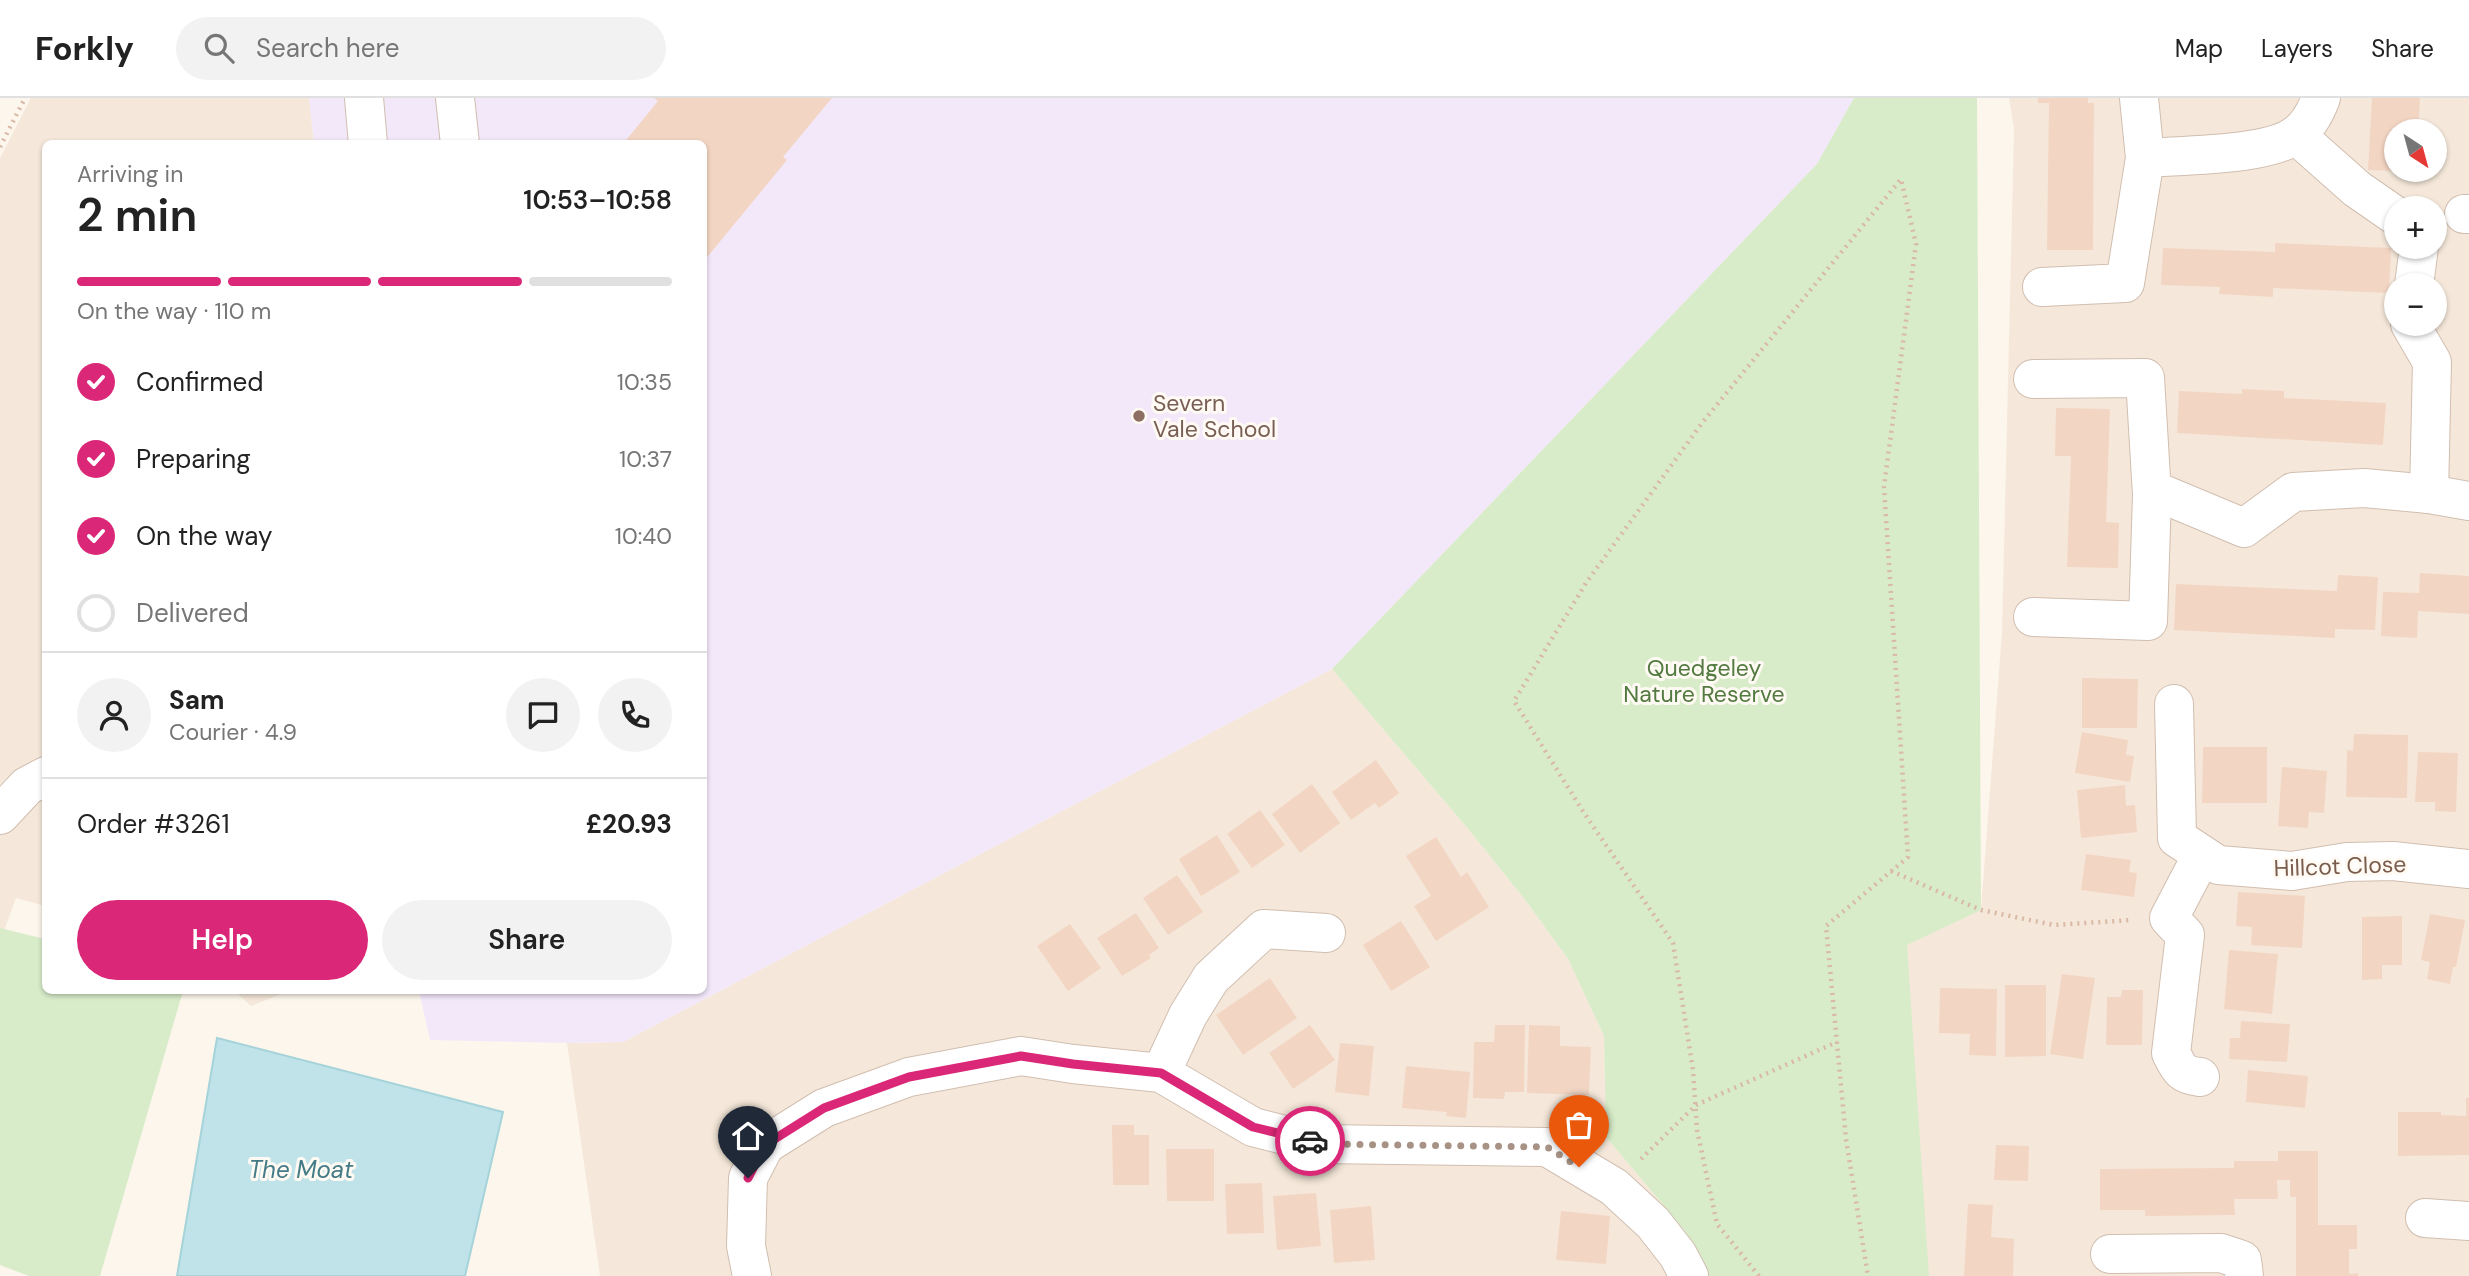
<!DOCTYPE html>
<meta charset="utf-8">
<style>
body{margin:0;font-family:"DM Sans",sans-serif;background:#f2f2f2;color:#222;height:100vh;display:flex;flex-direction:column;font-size:26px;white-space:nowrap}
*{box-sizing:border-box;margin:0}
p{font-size:23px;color:#767676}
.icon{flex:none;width:38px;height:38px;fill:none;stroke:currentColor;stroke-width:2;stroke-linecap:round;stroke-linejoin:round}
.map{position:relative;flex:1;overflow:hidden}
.sheet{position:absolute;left:42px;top:42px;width:665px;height:854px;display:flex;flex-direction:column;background:#fff;border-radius:10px;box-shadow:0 2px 5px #0004}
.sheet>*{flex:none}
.needle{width:46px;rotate:144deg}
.fabs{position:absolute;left:2384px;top:21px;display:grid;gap:14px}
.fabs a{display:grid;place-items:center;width:63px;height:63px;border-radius:50%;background:#fff;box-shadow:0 2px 5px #0004;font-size:35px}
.pin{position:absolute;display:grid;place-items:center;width:60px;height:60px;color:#fff;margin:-72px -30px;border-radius:50% 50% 50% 0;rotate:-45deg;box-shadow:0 0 7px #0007}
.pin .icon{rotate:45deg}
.courier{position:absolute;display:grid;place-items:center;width:70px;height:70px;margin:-35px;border:5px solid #db2777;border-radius:50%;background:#fff;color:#222;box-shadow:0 2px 9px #0007}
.head em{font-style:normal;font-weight:600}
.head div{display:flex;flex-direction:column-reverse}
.head{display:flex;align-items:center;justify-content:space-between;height:119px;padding:0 35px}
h1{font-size:46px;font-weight:600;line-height:52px}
.bar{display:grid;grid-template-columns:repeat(4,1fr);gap:10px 7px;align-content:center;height:84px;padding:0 35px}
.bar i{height:9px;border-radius:5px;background:#e0e0e0}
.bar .active{background:#db2777}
.bar p{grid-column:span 4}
.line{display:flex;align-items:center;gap:18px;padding:0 35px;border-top:2px solid #e0e0e0}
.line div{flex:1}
.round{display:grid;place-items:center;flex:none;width:74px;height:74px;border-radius:37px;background:#f2f2f2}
ol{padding:0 35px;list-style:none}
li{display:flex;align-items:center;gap:21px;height:77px}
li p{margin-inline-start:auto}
li .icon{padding:7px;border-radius:50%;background:#db2777;color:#fff;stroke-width:4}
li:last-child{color:#767676}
li i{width:38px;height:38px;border:4px solid #e0e0e0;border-radius:50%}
.cta{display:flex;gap:14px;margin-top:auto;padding:14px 35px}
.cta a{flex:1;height:80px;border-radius:42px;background:#db2777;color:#fff;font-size:28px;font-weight:600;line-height:80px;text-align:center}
.cta a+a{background:#f2f2f2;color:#222}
header{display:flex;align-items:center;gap:42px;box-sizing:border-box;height:98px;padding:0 35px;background:#fff;border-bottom:2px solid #e0e0e0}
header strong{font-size:33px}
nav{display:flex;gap:38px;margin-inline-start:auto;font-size:24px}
.search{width:490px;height:63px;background:#f2f2f2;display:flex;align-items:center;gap:18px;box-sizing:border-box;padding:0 24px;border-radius:38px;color:#767676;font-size:26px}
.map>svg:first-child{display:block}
.residential{fill:#f5e8da;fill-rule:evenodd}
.education{fill:#f3e8fa}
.green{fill:#d8ecc9}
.water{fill:#bfe3e8;stroke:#a5d3da;stroke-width:2}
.building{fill:#f3d5c3}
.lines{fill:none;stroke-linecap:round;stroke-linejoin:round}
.minor-casing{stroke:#d1beb0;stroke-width:40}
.path{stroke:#d9b8a5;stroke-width:4.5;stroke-dasharray:2 5;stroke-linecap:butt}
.minor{stroke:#fff;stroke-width:38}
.done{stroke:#a89285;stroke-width:7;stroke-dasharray:0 12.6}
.route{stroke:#db2777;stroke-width:9}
.education-dot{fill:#8d6e63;stroke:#fffaf3;stroke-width:2.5}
.labels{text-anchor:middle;stroke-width:6;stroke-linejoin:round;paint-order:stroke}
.education-label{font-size:23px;fill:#785e54;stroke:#fffaf3;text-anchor:start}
.park-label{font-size:23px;fill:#537a41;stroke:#fffaf3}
.street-label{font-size:23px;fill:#7a5c4d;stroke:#fffaf3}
.water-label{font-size:24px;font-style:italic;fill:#437c86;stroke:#fffaf3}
</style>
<header>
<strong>Forkly</strong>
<div class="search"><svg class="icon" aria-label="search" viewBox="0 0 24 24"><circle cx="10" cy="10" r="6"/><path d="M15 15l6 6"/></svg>Search here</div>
<nav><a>Map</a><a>Layers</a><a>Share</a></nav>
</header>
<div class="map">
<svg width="2469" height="1178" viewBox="0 0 2469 1178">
<rect width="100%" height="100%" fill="#fdf6ec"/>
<g class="residential">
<polygon points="31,0 309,0 314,45 46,46 45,808 16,800 0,844 0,60"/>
<path d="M2009 0H2469V1178H1916L1907 847 1981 811 2002 534 2014 31ZM2396 33H2434V72H2396ZM2396 110H2434V149H2396ZM2396 187H2434V226H2396Z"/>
<polygon points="1332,571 1469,732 1526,803 1568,861 1604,938 1606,1039 1685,1133 1702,1178 600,1178 567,945 623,944"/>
<polygon points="235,893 289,893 251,908"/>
</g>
<polygon class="education" points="309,0 1854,0 1817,66 1332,571 623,944 567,945 430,942 419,893 704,892 704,46 314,45"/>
<g class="green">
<polygon points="1854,0 1977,0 1981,812 1907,847 1929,1178 1702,1178 1685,1133 1606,1039 1604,938 1568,861 1526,803 1469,732 1332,571 1817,66"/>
<polygon points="0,830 45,841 46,892 183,893 100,1178 29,1178 0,1167"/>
</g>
<polygon class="water" points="217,940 503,1014 465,1178 177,1178"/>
<g class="building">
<polygon points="654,0 832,0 783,59 787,62 704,163 704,46 623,46 658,3"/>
<polygon points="2038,0 2088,0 2088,5 2094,5 2093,152 2047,152 2049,5 2038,5"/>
<polygon points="2372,0 2420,0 2418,33 2396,33 2396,73 2368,72"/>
<polygon points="2275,145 2391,150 2389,195 2273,190 2273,199 2219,196 2220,189 2161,187 2163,150 2275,154"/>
<polygon points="2242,291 2284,293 2284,300 2386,305 2383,347 2177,335 2179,293 2242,296"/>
<polygon points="2056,310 2110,311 2106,424 2119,425 2118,470 2067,469 2071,358 2055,358"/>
<polygon points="2420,475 2469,478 2469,516 2418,513 2417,540 2381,538 2383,494 2419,495"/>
<polygon points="2338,477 2378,479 2375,532 2335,531 2335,540 2174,532 2176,486 2337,493"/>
<polygon points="2082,580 2138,581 2137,630 2082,630"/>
<polygon points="2082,634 2128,642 2126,657 2134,658 2130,684 2075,675"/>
<polygon points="2354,636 2408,637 2407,700 2346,699 2347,652 2353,653"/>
<polygon points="2203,649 2267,649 2267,705 2202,705"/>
<polygon points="2418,654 2458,655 2456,714 2435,713 2435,704 2415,704"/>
<polygon points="1376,662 1399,695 1379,710 1375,705 1351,722 1332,694"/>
<polygon points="2282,669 2327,673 2324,715 2309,714 2308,730 2278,728"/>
<polygon points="1312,686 1340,725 1300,755 1272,716"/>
<polygon points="2125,687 2126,708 2135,707 2137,734 2081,740 2077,692"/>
<polygon points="1260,712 1285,747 1252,770 1227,736"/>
<polygon points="1217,737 1240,774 1201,798 1179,761"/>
<polygon points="1436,739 1461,779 1467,774 1489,809 1436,843 1414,808 1431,798 1406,758"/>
<polygon points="2086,756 2131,762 2129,774 2137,775 2134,799 2081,792"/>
<polygon points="1177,777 1203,814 1168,837 1143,800"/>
<polygon points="2238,794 2305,798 2302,850 2251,847 2252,829 2236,828"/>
<polygon points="1136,815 1159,850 1149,857 1151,860 1122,878 1097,840"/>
<polygon points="2430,816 2465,822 2456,869 2453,869 2450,886 2427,881 2430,864 2421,862"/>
<polygon points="2402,818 2402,867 2382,867 2382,881 2362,882 2362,819"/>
<polygon points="1401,823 1430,869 1391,893 1363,847"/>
<polygon points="1070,826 1101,870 1068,893 1037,848"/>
<polygon points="2229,852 2278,856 2272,916 2224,911"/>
<polygon points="2062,876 2095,880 2083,961 2050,956"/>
<polygon points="1270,880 1297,920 1243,957 1216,917"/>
<polygon points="2005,887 2046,887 2046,958 2005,959"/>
<polygon points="1940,890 1997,891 1996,958 1969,957 1970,936 1939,935"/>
<polygon points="2122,892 2143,892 2142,947 2106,947 2107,899 2121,899"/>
<polygon points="2241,923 2290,926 2287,964 2229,961 2230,940 2240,940"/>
<polygon points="1310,927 1335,962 1293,991 1269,955"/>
<polygon points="1495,927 1525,927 1524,994 1505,994 1504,1001 1473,1000 1474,944 1494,944"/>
<polygon points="1529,927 1560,928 1560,948 1591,949 1589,997 1527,995"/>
<polygon points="1340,945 1374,948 1369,998 1335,994"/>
<polygon points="1406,968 1470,974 1466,1020 1446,1018 1447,1014 1402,1010"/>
<polygon points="2248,972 2308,978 2305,1010 2246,1004"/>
<polygon points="2466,1000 2469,1000 2469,1057 2398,1058 2398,1014 2441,1014 2441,1017 2466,1018"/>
<polygon points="1112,1027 1134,1027 1134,1037 1149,1037 1149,1087 1113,1087"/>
<polygon points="1996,1047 2029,1048 2028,1083 1994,1082"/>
<polygon points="1166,1051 1214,1051 1214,1103 1167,1103"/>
<polygon points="2278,1053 2318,1053 2318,1127 2357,1127 2357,1151 2349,1151 2349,1176 2358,1175 2358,1178 2296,1178 2296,1099 2290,1099 2290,1082 2277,1082 2278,1101 2234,1101 2235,1117 2145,1118 2145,1112 2100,1112 2100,1071 2234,1070 2234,1063 2278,1063"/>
<polygon points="1262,1085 1264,1135 1227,1136 1225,1086"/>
<polygon points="1316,1095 1321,1148 1277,1152 1273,1098"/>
<polygon points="1968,1106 1993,1107 1991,1139 2014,1141 2013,1178 1964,1178"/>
<polygon points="1371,1108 1375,1162 1334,1165 1330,1112"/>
<polygon points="1561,1113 1610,1118 1606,1166 1556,1162"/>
</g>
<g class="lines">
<g class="minor-casing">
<g id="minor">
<polyline points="364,0 368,46"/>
<polyline points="455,0 460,46"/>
<polyline points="2296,37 2357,91 2396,118"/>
<path d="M2145 60C2182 57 2270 58 2297 36 2308 28 2316 13 2321 0"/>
<polyline points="2464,116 2469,116"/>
<polyline points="2414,187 2419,149"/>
<polyline points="2042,189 2125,185 2145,60 2139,0"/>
<polyline points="2410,226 2432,264 2429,396"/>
<polyline points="2033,281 2145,280 2152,397 2165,397 2244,430 2293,394 2364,390 2429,396 2469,403"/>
<polyline points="2033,519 2148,523 2152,397"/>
<polyline points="2174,606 2177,740 2218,767 2292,773 2347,764 2393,763 2469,771"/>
<polyline points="0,717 27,688 46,678"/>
<polyline points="1161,975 1188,917 1211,880 1264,831 1326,835"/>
<path d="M2200 979C2181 977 2179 971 2171 955L2185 837 2169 820 2202 757"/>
<polyline points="2425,1120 2469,1123"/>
<polyline points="2110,1156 2221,1155 2242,1162 2244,1178"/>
<polyline points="752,1178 746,1148 748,1080 765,1047 824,1010 909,979 1021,958 1073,966 1161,975 1253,1029 1320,1046 1547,1049 1614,1089 1653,1125 1678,1157 1689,1178"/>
</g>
</g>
<g class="path">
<polyline points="0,49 25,0"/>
<polyline points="1891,773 1981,812 2054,827 2132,822"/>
<polyline points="1641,1061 1696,1007 1837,944"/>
<polyline points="1759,1178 1717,1126 1697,1032 1693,972 1673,845 1584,715 1514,603 1586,485 1702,325 1901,81 1916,146 1884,389 1908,759 1826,828 1846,1041 1868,1178"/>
</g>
<use href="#minor" class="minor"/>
</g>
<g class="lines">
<polyline class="done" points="1310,1043 1320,1046 1547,1049 1579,1069"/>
<polyline class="route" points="748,1080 765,1047 824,1010 909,979 1021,958 1073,966 1161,975 1253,1029 1310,1043"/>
</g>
<circle class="education-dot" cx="1139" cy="318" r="7"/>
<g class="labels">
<g class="education-label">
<text x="1153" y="313">Severn<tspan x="1153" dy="26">Vale School</tspan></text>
</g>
<g class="park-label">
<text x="1704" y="578">Quedgeley<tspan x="1704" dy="26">Nature Reserve</tspan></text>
</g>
<g class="street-label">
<text transform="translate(2340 768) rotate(-2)" y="8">Hillcot Close</text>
</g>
<g class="water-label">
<text x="301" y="1080">The Moat</text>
</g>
</g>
</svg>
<div class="fabs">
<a><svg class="needle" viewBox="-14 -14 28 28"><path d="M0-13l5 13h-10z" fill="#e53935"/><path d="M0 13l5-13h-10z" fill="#767676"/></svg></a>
<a>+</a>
<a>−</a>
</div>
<div class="pin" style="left:1579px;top:1069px;background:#ea580c"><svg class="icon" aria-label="bag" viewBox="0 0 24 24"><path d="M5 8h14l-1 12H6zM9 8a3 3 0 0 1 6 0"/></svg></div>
<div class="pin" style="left:748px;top:1080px;background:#1f2937"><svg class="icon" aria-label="home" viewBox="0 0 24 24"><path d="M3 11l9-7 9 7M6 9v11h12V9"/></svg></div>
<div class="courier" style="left:1310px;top:1043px"><svg class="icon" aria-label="car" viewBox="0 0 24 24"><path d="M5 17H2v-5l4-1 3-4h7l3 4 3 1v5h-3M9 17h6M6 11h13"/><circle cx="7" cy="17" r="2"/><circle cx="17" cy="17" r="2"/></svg></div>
<section class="sheet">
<div class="head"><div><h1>2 min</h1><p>Arriving in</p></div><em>10:53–10:58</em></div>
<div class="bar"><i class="active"></i><i class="active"></i><i class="active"></i><i></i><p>On the way · 110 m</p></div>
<ol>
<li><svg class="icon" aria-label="check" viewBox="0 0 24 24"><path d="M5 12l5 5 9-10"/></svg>Confirmed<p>10:35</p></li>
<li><svg class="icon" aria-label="check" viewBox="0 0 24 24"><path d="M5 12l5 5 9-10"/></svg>Preparing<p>10:37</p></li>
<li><svg class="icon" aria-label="check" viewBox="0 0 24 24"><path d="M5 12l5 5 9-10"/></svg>On the way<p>10:40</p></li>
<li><i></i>Delivered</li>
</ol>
<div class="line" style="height:126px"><a class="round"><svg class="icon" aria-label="person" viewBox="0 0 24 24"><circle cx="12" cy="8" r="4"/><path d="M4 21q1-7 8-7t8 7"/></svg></a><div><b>Sam</b><p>Courier · 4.9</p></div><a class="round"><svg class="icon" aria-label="chat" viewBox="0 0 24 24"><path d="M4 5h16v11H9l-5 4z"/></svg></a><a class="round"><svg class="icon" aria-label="phone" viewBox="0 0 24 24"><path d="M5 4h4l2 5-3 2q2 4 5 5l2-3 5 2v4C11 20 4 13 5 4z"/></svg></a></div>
<div class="line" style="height:91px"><div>Order #3261</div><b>£20.93</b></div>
<div class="cta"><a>Help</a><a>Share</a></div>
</section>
</div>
